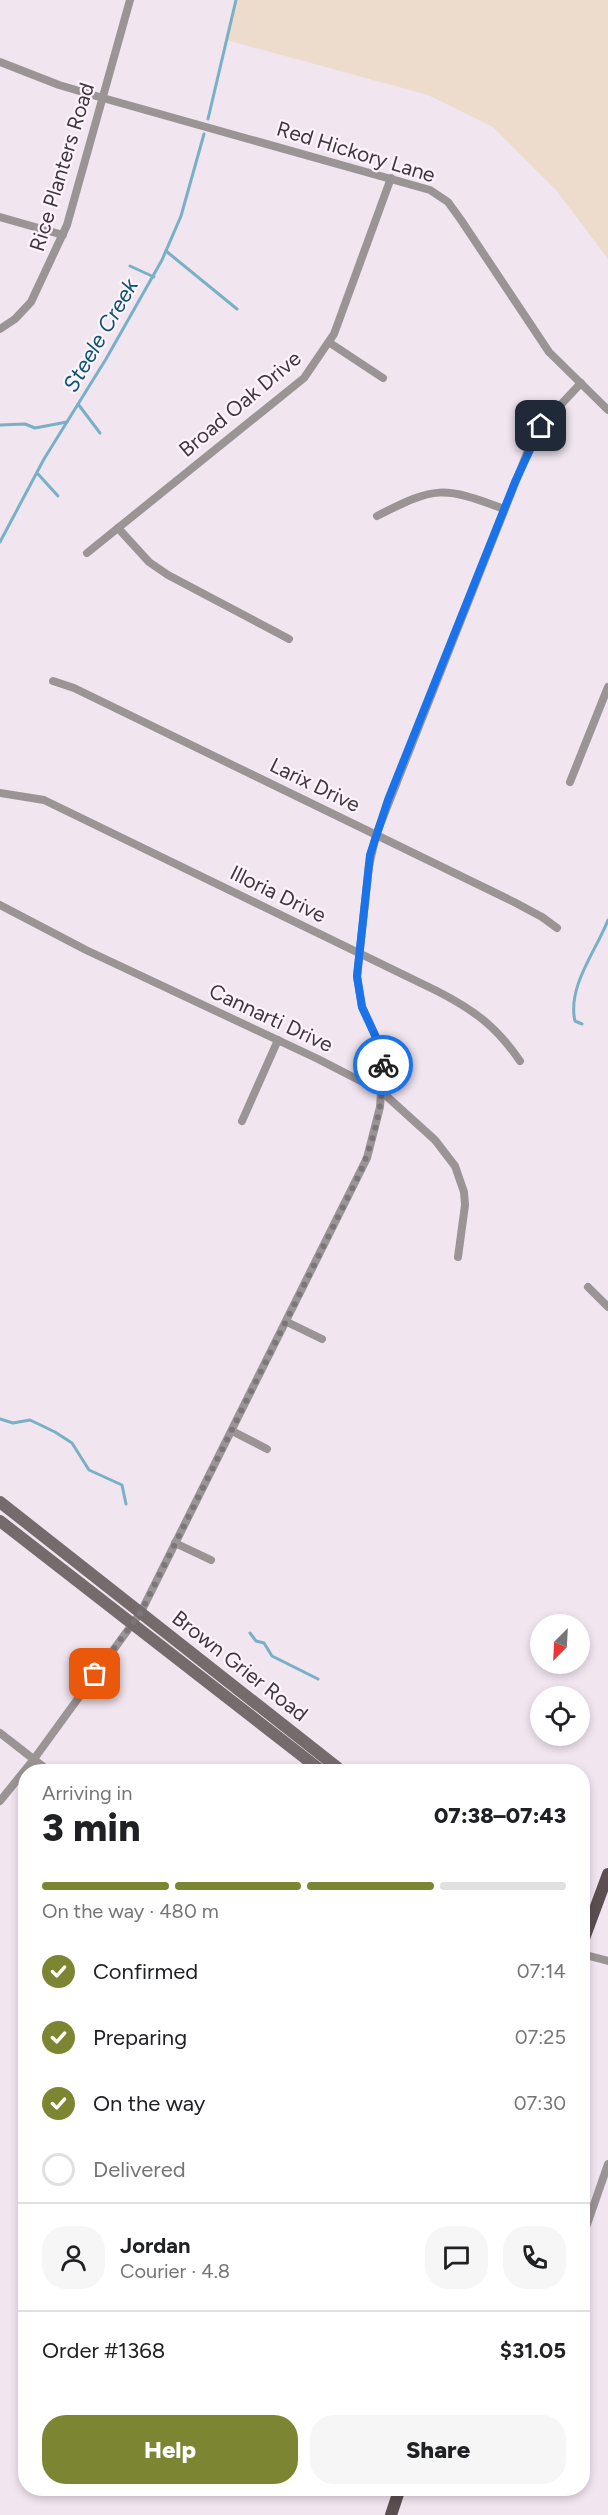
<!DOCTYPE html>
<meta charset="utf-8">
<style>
body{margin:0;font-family:Figtree,sans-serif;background:#f6f6f6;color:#202124;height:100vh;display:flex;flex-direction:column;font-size:22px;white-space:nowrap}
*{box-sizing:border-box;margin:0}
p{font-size:20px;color:#757577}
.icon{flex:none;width:33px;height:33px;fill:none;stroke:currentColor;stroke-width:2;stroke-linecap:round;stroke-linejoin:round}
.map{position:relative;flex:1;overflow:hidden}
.sheet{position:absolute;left:18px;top:1764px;width:572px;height:732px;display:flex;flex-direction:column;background:#fff;border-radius:24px;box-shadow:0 3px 9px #0003}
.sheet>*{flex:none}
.needle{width:39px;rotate:204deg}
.buttons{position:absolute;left:530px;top:1614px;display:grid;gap:12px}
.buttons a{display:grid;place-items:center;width:60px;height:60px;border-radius:50%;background:#fff;box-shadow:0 3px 9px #0003;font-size:30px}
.pin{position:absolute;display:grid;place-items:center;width:51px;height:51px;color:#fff;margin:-26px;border-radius:12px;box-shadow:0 3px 9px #0006}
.courier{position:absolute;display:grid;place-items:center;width:60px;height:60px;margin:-30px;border:4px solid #1a73e8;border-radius:50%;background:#fff;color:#222;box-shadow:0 2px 8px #0007}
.overview em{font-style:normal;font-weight:800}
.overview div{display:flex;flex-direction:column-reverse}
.overview{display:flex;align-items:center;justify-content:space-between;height:102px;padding:0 24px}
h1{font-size:39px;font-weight:800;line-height:45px}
.bar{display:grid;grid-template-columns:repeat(4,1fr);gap:9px 6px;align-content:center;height:72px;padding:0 24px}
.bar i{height:8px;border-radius:4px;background:#e0e0e0}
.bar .active{background:#7c8531}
.bar p{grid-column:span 4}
.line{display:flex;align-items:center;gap:15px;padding:0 24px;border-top:2px solid #e0e0e0}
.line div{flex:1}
.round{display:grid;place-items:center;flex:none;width:63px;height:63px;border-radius:24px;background:#f6f6f6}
ol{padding:0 24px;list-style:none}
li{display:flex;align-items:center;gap:18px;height:66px}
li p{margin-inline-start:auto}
li .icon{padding:6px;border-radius:50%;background:#7c8531;color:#fff;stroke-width:4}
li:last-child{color:#757577}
li i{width:33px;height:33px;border:3px solid #e0e0e0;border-radius:50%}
.primary-button{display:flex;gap:12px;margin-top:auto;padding:12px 24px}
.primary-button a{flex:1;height:69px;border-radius:24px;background:#7c8531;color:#fff;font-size:24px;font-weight:800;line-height:69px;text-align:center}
.primary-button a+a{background:#f6f6f6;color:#202124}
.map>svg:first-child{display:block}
.industrial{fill:#eddccb}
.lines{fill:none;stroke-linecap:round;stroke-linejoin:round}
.stream{stroke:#78b0c6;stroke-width:3}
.minor{stroke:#9b9495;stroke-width:8}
.secondary{stroke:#756b6d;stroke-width:12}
.primary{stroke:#5b4f51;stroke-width:12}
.done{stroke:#7c757c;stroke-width:6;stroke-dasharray:0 10.8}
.route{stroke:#1a73e8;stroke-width:8}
.labels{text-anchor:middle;stroke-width:4.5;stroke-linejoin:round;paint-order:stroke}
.street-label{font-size:21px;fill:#3d383d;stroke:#fef2fd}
.water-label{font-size:22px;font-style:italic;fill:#09576e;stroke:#fef2fd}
</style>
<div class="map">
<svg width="608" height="2515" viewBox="0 0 608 2515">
<rect width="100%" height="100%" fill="#f1e5f0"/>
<polygon class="industrial" points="236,0 608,0 608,259 556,190 493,127 428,95 226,40"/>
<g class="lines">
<g class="stream">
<polyline points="208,119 236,0"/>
<polyline points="166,251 237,309"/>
<polyline points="130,266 154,277"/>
<polyline points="78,404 100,433"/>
<polyline points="0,425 25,424 35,428 67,422"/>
<polyline points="38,474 58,496"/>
<polyline points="0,542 44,459 106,359 162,260 181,216 204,134"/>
<path d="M582 1024 575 1021C567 987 596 951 608 920"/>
<polyline points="0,1419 13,1423 30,1420 55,1432 72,1443 89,1470 122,1485 126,1504"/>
<polyline points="250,1633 256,1641 264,1643 272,1656 318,1679"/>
</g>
<g class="minor">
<polyline points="0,62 59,85 103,98 430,190 448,202 461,220 549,352 608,410"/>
<polyline points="0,217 63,235"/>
<polyline points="0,329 15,319 31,302 67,225 130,0"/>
<polyline points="330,343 383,378"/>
<path d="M377 516C436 486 442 486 504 509"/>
<polyline points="118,528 149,562 168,575 289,639"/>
<polyline points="87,553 304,378 334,334 391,178"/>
<polyline points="53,681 74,688 514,902 542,917 557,928"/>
<polyline points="570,782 608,687"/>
<path d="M0 793 44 800 437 991C474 1010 496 1026 520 1061"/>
<polyline points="0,905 86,950 318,1059 382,1092 435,1140 455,1166 464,1192 465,1205 458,1257"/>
<polyline points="242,1121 278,1040"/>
<polyline points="588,1287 608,1307"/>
<polyline points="287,1322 322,1339"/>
<polyline points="232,1431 267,1449"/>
<polyline points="175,1543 211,1560"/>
<polyline points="0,1733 50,1772"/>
<polyline points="0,1801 34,1759 141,1612 367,1158 380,1107 383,1062 380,1046 362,1007 357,977 369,866 376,835 533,438 553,413 581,383"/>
<polyline points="582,1954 608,1961"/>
<polyline points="582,2239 608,2164"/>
</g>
<g class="secondary">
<polyline points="0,1502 343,1772"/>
<polyline points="0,1521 323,1772"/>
</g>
<g class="primary">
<polyline points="582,1944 608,1874"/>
<polyline points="391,2515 400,2488"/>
</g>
</g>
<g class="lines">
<path class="done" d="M95 1674 141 1612 360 1173C374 1139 384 1102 383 1065"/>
<polyline class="route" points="383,1065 380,1046 362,1007 357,976 370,855 388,800 515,482 541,426"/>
</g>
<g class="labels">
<g class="street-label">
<text transform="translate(356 152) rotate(17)" y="7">Red Hickory Lane</text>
<text transform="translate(62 167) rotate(-73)" y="7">Rice Planters Road</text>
<text transform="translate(240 404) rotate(-40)" y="7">Broad Oak Drive</text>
<text transform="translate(315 785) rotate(26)" y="7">Larix Drive</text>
<text transform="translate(278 894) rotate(26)" y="7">Illoria Drive</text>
<text transform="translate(271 1018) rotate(25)" y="7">Cannarti Drive</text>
<text transform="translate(240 1666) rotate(38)" y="7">Brown Grier Road</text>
</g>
<g class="water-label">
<text transform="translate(100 335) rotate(-60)" y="8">Steele Creek</text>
</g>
</g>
</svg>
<div class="buttons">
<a><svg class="needle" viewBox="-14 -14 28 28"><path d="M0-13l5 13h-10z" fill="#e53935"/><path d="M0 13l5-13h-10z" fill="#757577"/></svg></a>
<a><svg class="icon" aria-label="locate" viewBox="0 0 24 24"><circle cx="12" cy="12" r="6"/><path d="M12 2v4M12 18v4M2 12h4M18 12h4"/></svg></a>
</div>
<div class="pin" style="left:95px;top:1674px;background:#ea580c"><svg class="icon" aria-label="bag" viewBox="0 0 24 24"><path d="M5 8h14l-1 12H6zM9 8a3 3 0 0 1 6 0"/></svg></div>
<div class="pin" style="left:541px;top:426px;background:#1f2937"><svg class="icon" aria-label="home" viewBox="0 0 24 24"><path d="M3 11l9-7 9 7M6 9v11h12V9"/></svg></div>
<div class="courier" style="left:383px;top:1065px"><svg class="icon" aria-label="bike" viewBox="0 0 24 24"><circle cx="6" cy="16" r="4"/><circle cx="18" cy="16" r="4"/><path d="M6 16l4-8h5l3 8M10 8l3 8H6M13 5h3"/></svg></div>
<section class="sheet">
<div class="overview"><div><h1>3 min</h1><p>Arriving in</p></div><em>07:38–07:43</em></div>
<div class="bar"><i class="active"></i><i class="active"></i><i class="active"></i><i></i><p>On the way · 480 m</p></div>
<ol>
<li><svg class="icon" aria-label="check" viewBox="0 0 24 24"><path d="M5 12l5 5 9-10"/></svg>Confirmed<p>07:14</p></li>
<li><svg class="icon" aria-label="check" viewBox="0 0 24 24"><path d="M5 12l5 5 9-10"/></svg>Preparing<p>07:25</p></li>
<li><svg class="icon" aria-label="check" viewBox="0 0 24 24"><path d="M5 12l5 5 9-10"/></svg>On the way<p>07:30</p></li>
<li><i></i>Delivered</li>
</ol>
<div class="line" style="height:108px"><a class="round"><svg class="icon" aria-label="person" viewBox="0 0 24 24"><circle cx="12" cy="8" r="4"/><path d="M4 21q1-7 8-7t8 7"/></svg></a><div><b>Jordan</b><p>Courier · 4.8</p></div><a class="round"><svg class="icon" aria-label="chat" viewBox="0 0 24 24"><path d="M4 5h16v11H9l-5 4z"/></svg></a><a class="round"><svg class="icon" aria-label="phone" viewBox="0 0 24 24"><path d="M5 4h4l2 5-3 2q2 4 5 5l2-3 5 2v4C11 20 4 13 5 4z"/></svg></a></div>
<div class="line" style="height:78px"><div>Order #1368</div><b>$31.05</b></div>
<div class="primary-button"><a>Help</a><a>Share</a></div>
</section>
</div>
